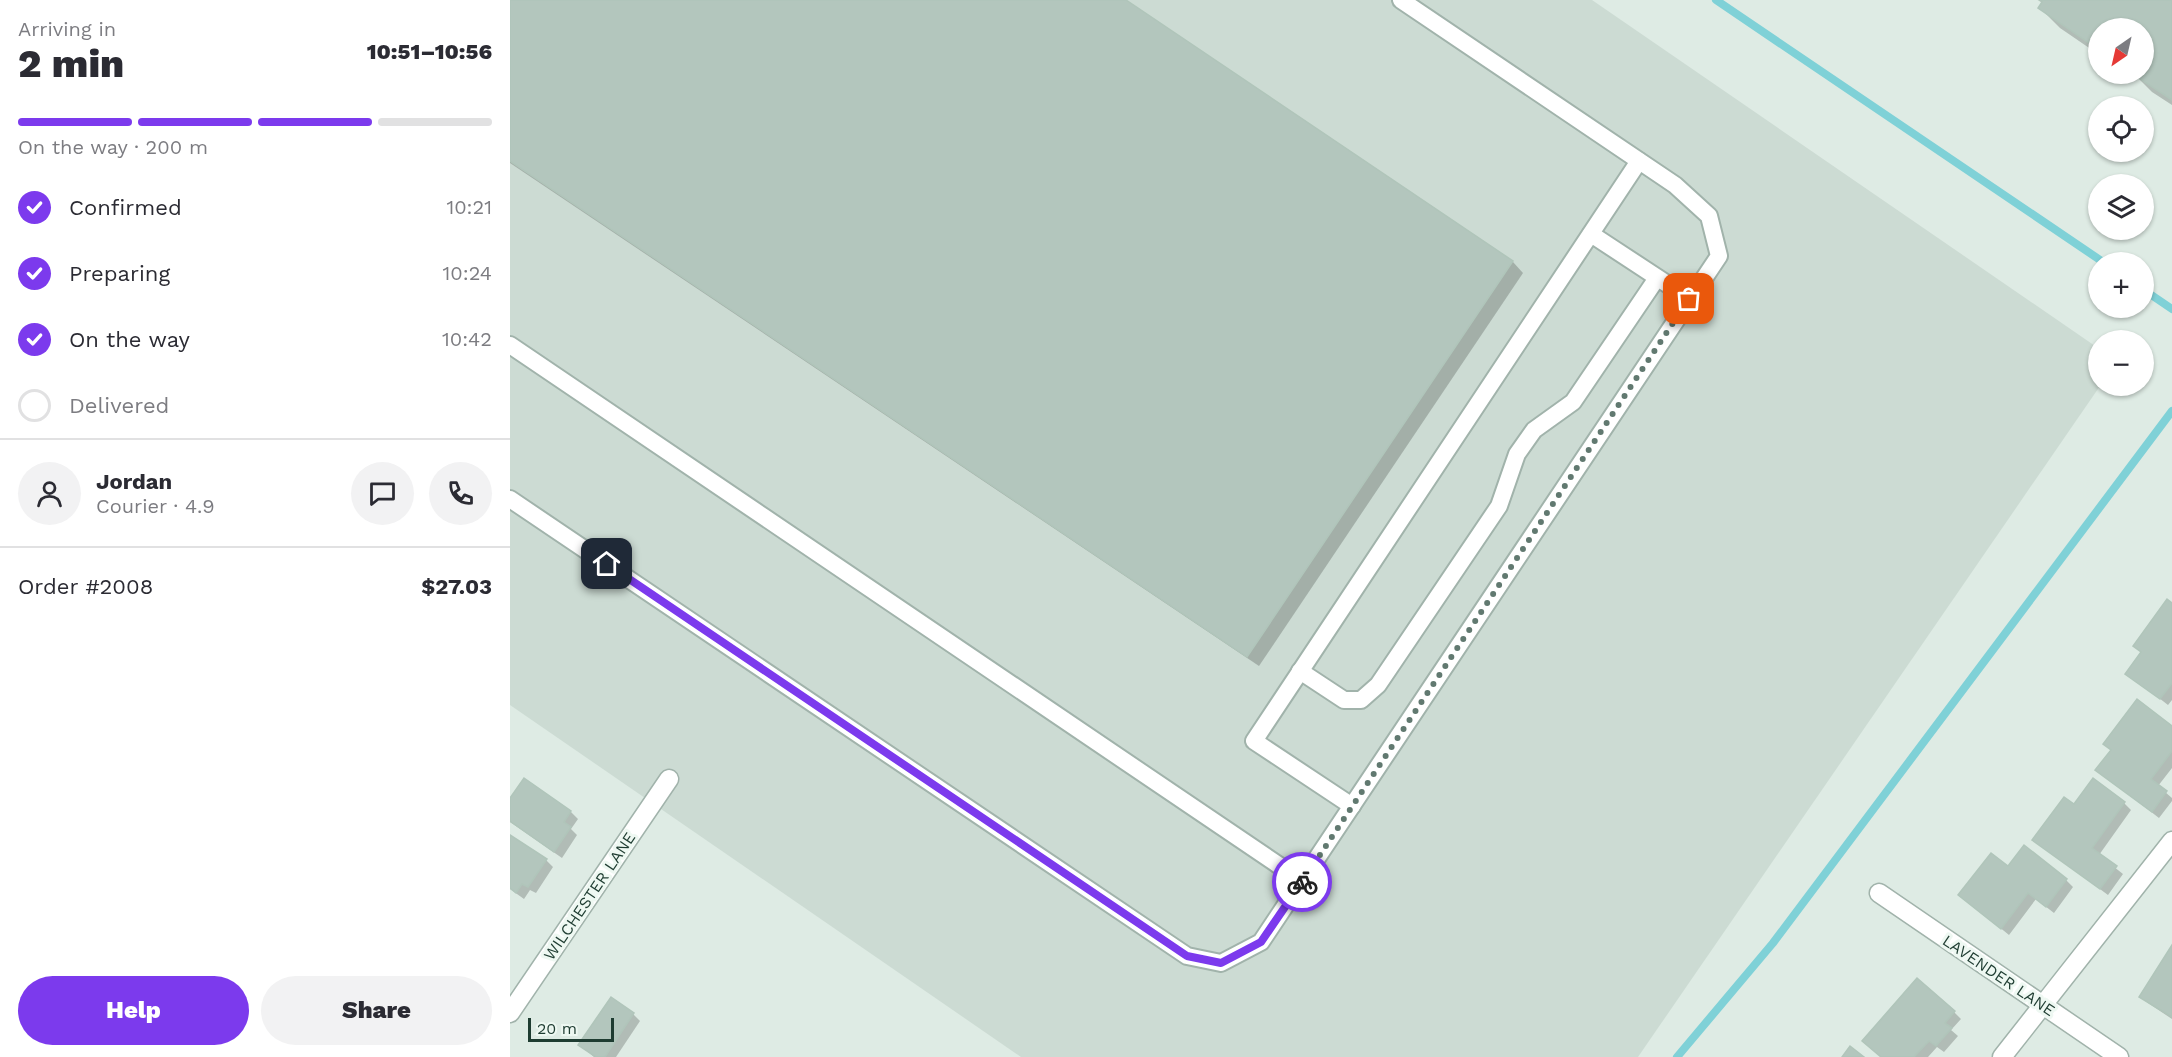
<!DOCTYPE html>
<meta charset="utf-8">
<style>
body{margin:0;font-family:"Work Sans",sans-serif;background:#f2f2f3;color:#2b2b33;height:100vh;display:flex;flex-direction:column;font-size:22px;white-space:nowrap}
*{box-sizing:border-box;margin:0}
p{font-size:20px;color:#7c7c81}
.icon{flex:none;width:33px;height:33px;fill:none;stroke:currentColor;stroke-width:2;stroke-linecap:round;stroke-linejoin:round}
.map{position:relative;flex:1;overflow:hidden}
.sheet{display:flex;flex-direction:column;background:#fff;width:510px}
.sheet>*{flex:none}
.needle{width:39px;rotate:214deg}
.controls{position:absolute;left:1578px;top:18px;display:grid;gap:12px}
.controls a{display:grid;place-items:center;width:66px;height:66px;border-radius:50%;background:#fff;box-shadow:0 2px 4px #0004;font-size:30px}
.scale{position:absolute;left:18px;bottom:15px;width:86px;box-sizing:border-box;padding-left:6px;border:3px solid #1e3c31;border-top:0;font-size:16px;line-height:21px;white-space:nowrap;color:#1e3c31;-webkit-text-stroke:4px #eef8f2;paint-order:stroke}
.pin{position:absolute;display:grid;place-items:center;width:51px;height:51px;color:#fff;margin:-26px;border-radius:12px;box-shadow:0 3px 9px #0006}
.courier{position:absolute;display:grid;place-items:center;width:60px;height:60px;margin:-30px;border:4px solid #7c3aed;border-radius:50%;background:#fff;color:#222;box-shadow:0 2px 8px #0007}
.overview em{font-style:normal;font-weight:800}
.overview div{display:flex;flex-direction:column-reverse}
.overview{display:flex;align-items:center;justify-content:space-between;height:102px;padding:0 18px}
h1{font-size:39px;font-weight:800;line-height:45px}
.bar{display:grid;grid-template-columns:repeat(4,1fr);gap:9px 6px;align-content:center;height:72px;padding:0 18px}
.bar i{height:8px;border-radius:4px;background:#e1e1e2}
.bar .on{background:#7c3aed}
.bar p{grid-column:span 4}
.line{display:flex;align-items:center;gap:15px;padding:0 18px;border-top:2px solid #e1e1e2}
.line div{flex:1}
.round{display:grid;place-items:center;flex:none;width:63px;height:63px;border-radius:32px;background:#f2f2f3}
ol{padding:0 18px;list-style:none}
li{display:flex;align-items:center;gap:18px;height:66px}
li p{margin-inline-start:auto}
li .icon{padding:6px;border-radius:50%;background:#7c3aed;color:#fff;stroke-width:4}
li:last-child{color:#7c7c81}
li i{width:33px;height:33px;border:3px solid #e1e1e2;border-radius:50%}
.action{display:flex;gap:12px;margin-top:auto;padding:12px 18px}
.action a{flex:1;height:69px;border-radius:36px;background:#7c3aed;color:#fff;font-size:24px;font-weight:800;line-height:69px;text-align:center}
.action a+a{background:#f2f2f3;color:#2b2b33}
main{display:flex;flex:1;min-height:0}
.map>svg:first-child{display:block}
.built{fill:#ccdbd3}
.shadow{fill:#0003}
.lines{fill:none;stroke-linecap:round;stroke-linejoin:round}
.stream{stroke:#7fd1d7;stroke-width:8}
.building{fill:#b3c6bd;stroke:#b0c5ba;stroke-width:1.5}
.service-casing{stroke:#a1b3ab;stroke-width:20}
.minor-casing{stroke:#a1b3ab;stroke-width:21}
.service{stroke:#fff;stroke-width:16}
.minor{stroke:#fff;stroke-width:18}
.done{stroke:#617970;stroke-width:6;stroke-dasharray:0 10.8}
.route{stroke:#7c3aed;stroke-width:8}
.labels{text-anchor:middle;stroke-width:6;stroke-linejoin:round;paint-order:stroke}
.street-label{font-size:16px;fill:#1e3c31;stroke:#eef8f2}
</style>
<main>
<section class="sheet">
<div class="overview"><div><h1>2 min</h1><p>Arriving in</p></div><em>10:51–10:56</em></div>
<div class="bar"><i class="on"></i><i class="on"></i><i class="on"></i><i></i><p>On the way · 200 m</p></div>
<ol>
<li><svg class="icon" aria-label="check" viewBox="0 0 24 24"><path d="M5 12l5 5 9-10"/></svg>Confirmed<p>10:21</p></li>
<li><svg class="icon" aria-label="check" viewBox="0 0 24 24"><path d="M5 12l5 5 9-10"/></svg>Preparing<p>10:24</p></li>
<li><svg class="icon" aria-label="check" viewBox="0 0 24 24"><path d="M5 12l5 5 9-10"/></svg>On the way<p>10:42</p></li>
<li><i></i>Delivered</li>
</ol>
<div class="line" style="height:108px"><a class="round"><svg class="icon" aria-label="person" viewBox="0 0 24 24"><circle cx="12" cy="8" r="4"/><path d="M4 21q1-7 8-7t8 7"/></svg></a><div><b>Jordan</b><p>Courier · 4.9</p></div><a class="round"><svg class="icon" aria-label="chat" viewBox="0 0 24 24"><path d="M4 5h16v11H9l-5 4z"/></svg></a><a class="round"><svg class="icon" aria-label="phone" viewBox="0 0 24 24"><path d="M5 4h4l2 5-3 2q2 4 5 5l2-3 5 2v4C11 20 4 13 5 4z"/></svg></a></div>
<div class="line" style="height:78px"><div>Order #2008</div><b>$27.03</b></div>
<div class="action"><a>Help</a><a>Share</a></div>
</section>
<div class="map">
<svg width="1662" height="1057" viewBox="0 0 1662 1057">
<rect width="100%" height="100%" fill="#deebe4"/>
<polygon class="built" points="0,0 1082,0 1588,348 1590,386 1128,1057 511,1057 0,705"/>
<g class="shadow">
<polygon points="0,0 613,0 1003,262 1013,273 749,666 0,163"/>
<polygon points="1530,0 1662,0 1662,105 1642,92 1624,74 1634,74 1634,28 1588,28 1588,54 1550,28 1530,8 1533,3"/>
<polygon points="1662,604 1662,700 1658,705 1617,673 1632,653 1625,646"/>
<polygon points="1662,727 1662,768 1648,786 1662,798 1662,801 1649,818 1587,770"/>
<polygon points="14,780 61,812 68,819 61,829 67,835 52,858 0,822 0,801"/>
<polygon points="1614,803 1621,810 1589,855 1613,874 1598,895 1524,840"/>
<polygon points="0,837 36,860 43,867 26,893 20,890 14,899 0,889"/>
<polygon points="1498,868 1556,880 1563,887 1544,913 1526,899 1499,935 1450,895"/>
<polygon points="1662,948 1662,1019 1638,1003 1631,996"/>
<polygon points="1444,1012 1451,1019 1441,1030 1448,1036 1434,1052 1427,1047 1418,1057 1372,1057"/>
<polygon points="123,1014 130,1021 106,1057 84,1057 70,1045"/>
</g>
<g class="lines">
<g class="stream">
<polyline points="1206,0 1593,262"/>
<polyline points="1634,290 1662,309"/>
<polyline points="1167,1057 1263,943 1662,411"/>
</g>
</g>
<g class="building">
<polygon points="0,0 616,0 1003,261 737,657 0,161"/>
<polygon points="1529,0 1662,0 1662,100 1623,74 1634,74 1634,28 1588,28 1588,49 1528,8 1532,2"/>
<polygon points="1657,599 1662,603 1662,683 1650,699 1615,674 1631,652 1623,646"/>
<polygon points="1627,699 1662,726 1662,751 1641,779 1657,791 1642,812 1585,770 1601,750 1593,744"/>
<polygon points="14,778 61,811 54,822 61,827 44,852 0,821 0,798"/>
<polygon points="1583,778 1615,802 1582,848 1607,866 1590,889 1522,840 1554,797 1564,804"/>
<polygon points="0,835 37,859 18,887 12,884 6,893 0,888"/>
<polygon points="1514,845 1557,879 1536,907 1518,893 1491,929 1448,895 1481,853 1498,866"/>
<polygon points="1662,945 1662,1017 1629,997"/>
<polygon points="1407,978 1445,1011 1435,1023 1442,1028 1426,1046 1419,1041 1404,1057 1371,1057 1352,1041"/>
<polygon points="101,997 124,1013 95,1057 86,1057 68,1045"/>
<polygon points="1340,1046 1354,1057 1332,1057"/>
</g>
<g class="lines">
<g class="service-casing">
<g id="service">
<polyline points="1081,234 1180,299"/>
<polyline points="0,345 792,881"/>
<polyline points="0,499 677,956 711,963 751,942 1209,256 1199,216 1165,185 891,0"/>
<polyline points="790,671 834,700 851,700 868,685 989,506 1007,454 1024,430 1063,402 1147,278"/>
<polyline points="842,806 744,741 1129,161"/>
</g>
</g>
<g class="minor-casing">
<g id="minor">
<polyline points="1369,893 1609,1057"/>
<polyline points="0,1013 159,779"/>
<polyline points="1492,1057 1662,841"/>
</g>
</g>
<use href="#service" class="service"/>
<use href="#minor" class="minor"/>
</g>
<g class="lines">
<polyline class="done" points="792,882 1179,299"/>
<polyline class="route" points="97,564 677,956 711,963 751,942 792,882"/>
</g>
<g class="labels">
<g class="street-label">
<text transform="translate(79 896) rotate(-56)" y="6">WILCHESTER LANE</text>
<text transform="translate(1489 975) rotate(34)" y="6">LAVENDER LANE</text>
</g>
</g>
</svg>
<div class="controls">
<a><svg class="needle" viewBox="-14 -14 28 28"><path d="M0-13l5 13h-10z" fill="#e53935"/><path d="M0 13l5-13h-10z" fill="#7c7c81"/></svg></a>
<a><svg class="icon" aria-label="locate" viewBox="0 0 24 24"><circle cx="12" cy="12" r="6"/><path d="M12 2v4M12 18v4M2 12h4M18 12h4"/></svg></a>
<a><svg class="icon" aria-label="layers" viewBox="0 0 24 24"><path d="M12 4l9 5-9 5-9-5zM3 14l9 5 9-5"/></svg></a>
<a>+</a>
<a>−</a>
</div>
<div class="scale">20 m</div>
<div class="pin" style="left:1179px;top:299px;background:#ea580c"><svg class="icon" aria-label="bag" viewBox="0 0 24 24"><path d="M5 8h14l-1 12H6zM9 8a3 3 0 0 1 6 0"/></svg></div>
<div class="pin" style="left:97px;top:564px;background:#1f2937"><svg class="icon" aria-label="home" viewBox="0 0 24 24"><path d="M3 11l9-7 9 7M6 9v11h12V9"/></svg></div>
<div class="courier" style="left:792px;top:882px"><svg class="icon" aria-label="bike" viewBox="0 0 24 24"><circle cx="6" cy="16" r="4"/><circle cx="18" cy="16" r="4"/><path d="M6 16l4-8h5l3 8M10 8l3 8H6M13 5h3"/></svg></div>
</div>
</main>
